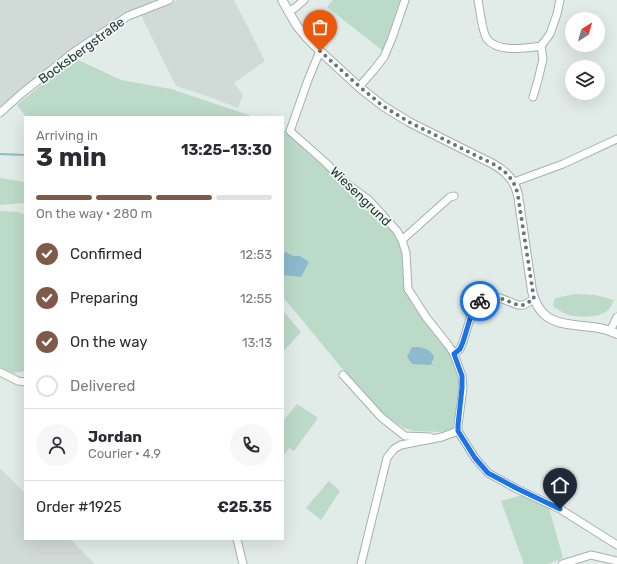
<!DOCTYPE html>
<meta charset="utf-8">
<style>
body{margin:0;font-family:Rubik,sans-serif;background:#f7f7f7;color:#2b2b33;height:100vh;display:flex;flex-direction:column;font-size:15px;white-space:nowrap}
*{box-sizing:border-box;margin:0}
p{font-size:13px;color:#7c7c81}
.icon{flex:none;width:22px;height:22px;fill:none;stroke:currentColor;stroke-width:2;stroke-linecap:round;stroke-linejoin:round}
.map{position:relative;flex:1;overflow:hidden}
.side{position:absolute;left:24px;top:116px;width:260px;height:424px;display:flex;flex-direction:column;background:#fff;border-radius:0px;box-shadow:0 4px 16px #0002}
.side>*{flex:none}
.needle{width:26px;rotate:37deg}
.tools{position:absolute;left:565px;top:12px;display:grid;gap:8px}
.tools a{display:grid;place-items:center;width:40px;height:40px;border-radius:50%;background:#fff;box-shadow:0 4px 16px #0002;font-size:20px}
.pin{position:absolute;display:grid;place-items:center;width:34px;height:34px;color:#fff;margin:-41px -17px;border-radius:50% 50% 50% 0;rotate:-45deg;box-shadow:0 0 4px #0007}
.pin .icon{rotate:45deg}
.courier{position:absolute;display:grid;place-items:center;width:40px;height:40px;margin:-20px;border:3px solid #1a73e8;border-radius:50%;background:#fff;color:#222;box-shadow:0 1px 5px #0007}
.headline em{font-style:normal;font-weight:700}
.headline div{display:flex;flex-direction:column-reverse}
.headline{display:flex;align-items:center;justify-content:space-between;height:68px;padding:0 12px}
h1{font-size:26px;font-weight:700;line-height:30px}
.bar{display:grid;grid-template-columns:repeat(4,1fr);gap:6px 4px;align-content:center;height:48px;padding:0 12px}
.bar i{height:5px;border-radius:3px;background:#e1e1e2}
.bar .selected{background:#805a49}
.bar p{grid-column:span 4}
.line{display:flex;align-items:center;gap:10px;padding:0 12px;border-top:1px solid #e1e1e2}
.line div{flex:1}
.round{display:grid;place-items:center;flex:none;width:42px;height:42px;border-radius:21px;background:#f7f7f7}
ol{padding:0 12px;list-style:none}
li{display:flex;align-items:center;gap:12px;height:44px}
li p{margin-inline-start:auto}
li .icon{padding:4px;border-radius:50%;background:#805a49;color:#fff;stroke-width:4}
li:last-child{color:#7c7c81}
li i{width:22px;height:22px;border:2px solid #e1e1e2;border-radius:50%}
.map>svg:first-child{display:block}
.built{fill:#d0dad7}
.green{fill:#bcdac8}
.water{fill:#8dbacc}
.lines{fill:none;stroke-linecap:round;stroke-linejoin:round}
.stream{stroke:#8dbacc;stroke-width:2}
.minor-casing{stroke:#a4b2af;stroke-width:9}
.tertiary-casing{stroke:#a4b2af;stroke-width:10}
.minor{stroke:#fff;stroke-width:7}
.tertiary{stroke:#fff;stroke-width:8}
.done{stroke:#667875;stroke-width:4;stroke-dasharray:0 7.2}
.route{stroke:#1a73e8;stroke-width:5}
.labels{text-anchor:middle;stroke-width:3.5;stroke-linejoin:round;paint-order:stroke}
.street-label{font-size:13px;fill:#233a37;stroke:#f2f7f5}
</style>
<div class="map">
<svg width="617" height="564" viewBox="0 0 617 564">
<rect width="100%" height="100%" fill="#e1ebe8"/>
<g class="built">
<polygon points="0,0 162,0 156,2 68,56 0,113"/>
<polygon points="178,0 234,0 265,61 234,83 243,95 238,108 210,97 176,86 141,15"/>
<polygon points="0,468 25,493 25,539 70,539 95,564 0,564"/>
</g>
<g class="green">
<polygon points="333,0 400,0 383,51 327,7"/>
<polygon points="74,58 121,80 171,89 255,117 26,117 17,105"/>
<polygon points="283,129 367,202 395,232 400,242 404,254 405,290 447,347 454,362 459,376 459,388 453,428 442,432 414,431 404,428 391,420 377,408 345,372 283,297"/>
<polygon points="0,178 25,182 25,203 0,205"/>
<polygon points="0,211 18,212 25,215 25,371 13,373 0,367"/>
<path d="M575 294 595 295 614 300C612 303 611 307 609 309 601 319 574 318 564 313 560 311 556 308 553 306L555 298Z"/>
<polygon points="283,311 301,332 283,352"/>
<polygon points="297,404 318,418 294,451 289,448 283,457 283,421"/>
<polygon points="329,481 340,491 321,520 306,508"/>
<polygon points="522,495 549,508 563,558 548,564 524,564 501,501"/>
</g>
<g class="water">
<polygon points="285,252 294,256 300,256 309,262 301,277 283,275 283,256"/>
<path d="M412 347C422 347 430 348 434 357L431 365 412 364 407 357Z"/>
</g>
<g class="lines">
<polyline class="stream" points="0,154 25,155"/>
<g class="minor-casing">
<g id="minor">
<path d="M478 0C480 10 482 32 487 39 498 53 526 48 541 46L550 34 557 14 560 0"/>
<polyline points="288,11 295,8 304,0"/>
<polyline points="320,51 308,80 290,131 325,162 346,183 369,200 397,231 402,240 406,253 408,289 426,317 449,346 454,354 462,376 463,388 458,425 458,431 475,458 488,473 515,488 560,509 617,545"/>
<polyline points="359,87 373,71 384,57 392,38 405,0"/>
<polyline points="533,97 538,80 543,59 541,46"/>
<polyline points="0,113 21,94 74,52 128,16 169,0"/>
<polyline points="514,182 563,164 617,139"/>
<polyline points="402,240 450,197 454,196"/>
<polyline points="610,331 617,317"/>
<polyline points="454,354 460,349 463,342 473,309 480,301 487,298 500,298 518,305 524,305 534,299"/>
<polyline points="0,372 18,381 25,382"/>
<polyline points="343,375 381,417 396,429 405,436 430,437"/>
<polyline points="237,539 243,564"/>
<polyline points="361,564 387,458 394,449 401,445 442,437 458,431"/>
<polyline points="562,564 591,555 617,561"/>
</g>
</g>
<g class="tertiary-casing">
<path id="tertiary" d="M282 0 297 26 308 39 320 51 359 87 383 106 409 122 493 164C506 171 515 180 518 195L532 291C541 329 569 323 599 328 605 329 611 331 617 334"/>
</g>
<use href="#minor" class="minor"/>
<use href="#tertiary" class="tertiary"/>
</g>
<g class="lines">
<path class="done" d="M320 51 360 87 383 106 409 122 493 164C506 171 515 180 518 196L534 299 524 305H518L500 298H487L480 301"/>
<polyline class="route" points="480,301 473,309 463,342 460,349 454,354 462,376 462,388 458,425 458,431 475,458 488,473 516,488 560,509"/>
</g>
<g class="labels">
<g class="street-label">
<text transform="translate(81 50) rotate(-36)" y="5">Bocksbergstraße</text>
<text transform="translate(361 196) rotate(44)" y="5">Wiesengrund</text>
</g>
</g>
</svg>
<div class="tools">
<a><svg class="needle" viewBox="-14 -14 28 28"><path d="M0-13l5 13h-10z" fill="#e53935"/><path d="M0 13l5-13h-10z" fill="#7c7c81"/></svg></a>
<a><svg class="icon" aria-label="layers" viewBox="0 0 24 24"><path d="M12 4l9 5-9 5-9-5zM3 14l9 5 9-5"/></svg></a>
</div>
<div class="pin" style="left:320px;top:51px;background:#ea580c"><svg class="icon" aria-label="bag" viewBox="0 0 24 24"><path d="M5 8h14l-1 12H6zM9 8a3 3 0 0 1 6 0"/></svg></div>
<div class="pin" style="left:560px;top:509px;background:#1f2937"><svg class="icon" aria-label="home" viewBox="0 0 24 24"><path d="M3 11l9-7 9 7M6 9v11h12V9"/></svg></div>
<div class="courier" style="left:480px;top:301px"><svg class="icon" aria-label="bike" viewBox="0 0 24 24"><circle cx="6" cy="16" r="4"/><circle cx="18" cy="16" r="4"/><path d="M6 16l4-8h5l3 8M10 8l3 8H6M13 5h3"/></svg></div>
<section class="side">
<div class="headline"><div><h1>3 min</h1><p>Arriving in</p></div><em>13:25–13:30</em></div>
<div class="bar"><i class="selected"></i><i class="selected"></i><i class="selected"></i><i></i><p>On the way · 280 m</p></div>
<ol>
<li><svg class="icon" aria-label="check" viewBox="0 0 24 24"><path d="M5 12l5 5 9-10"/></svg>Confirmed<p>12:53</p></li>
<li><svg class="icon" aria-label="check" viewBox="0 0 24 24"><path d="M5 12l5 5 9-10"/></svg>Preparing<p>12:55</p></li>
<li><svg class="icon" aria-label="check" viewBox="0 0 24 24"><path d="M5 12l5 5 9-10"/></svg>On the way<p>13:13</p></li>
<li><i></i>Delivered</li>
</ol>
<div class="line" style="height:72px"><a class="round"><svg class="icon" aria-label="person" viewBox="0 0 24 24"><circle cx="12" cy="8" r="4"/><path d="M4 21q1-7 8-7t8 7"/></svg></a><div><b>Jordan</b><p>Courier · 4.9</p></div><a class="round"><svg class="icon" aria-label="phone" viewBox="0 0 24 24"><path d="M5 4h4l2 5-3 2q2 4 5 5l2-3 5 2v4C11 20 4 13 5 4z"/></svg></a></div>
<div class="line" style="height:52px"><div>Order #1925</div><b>€25.35</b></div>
</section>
</div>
